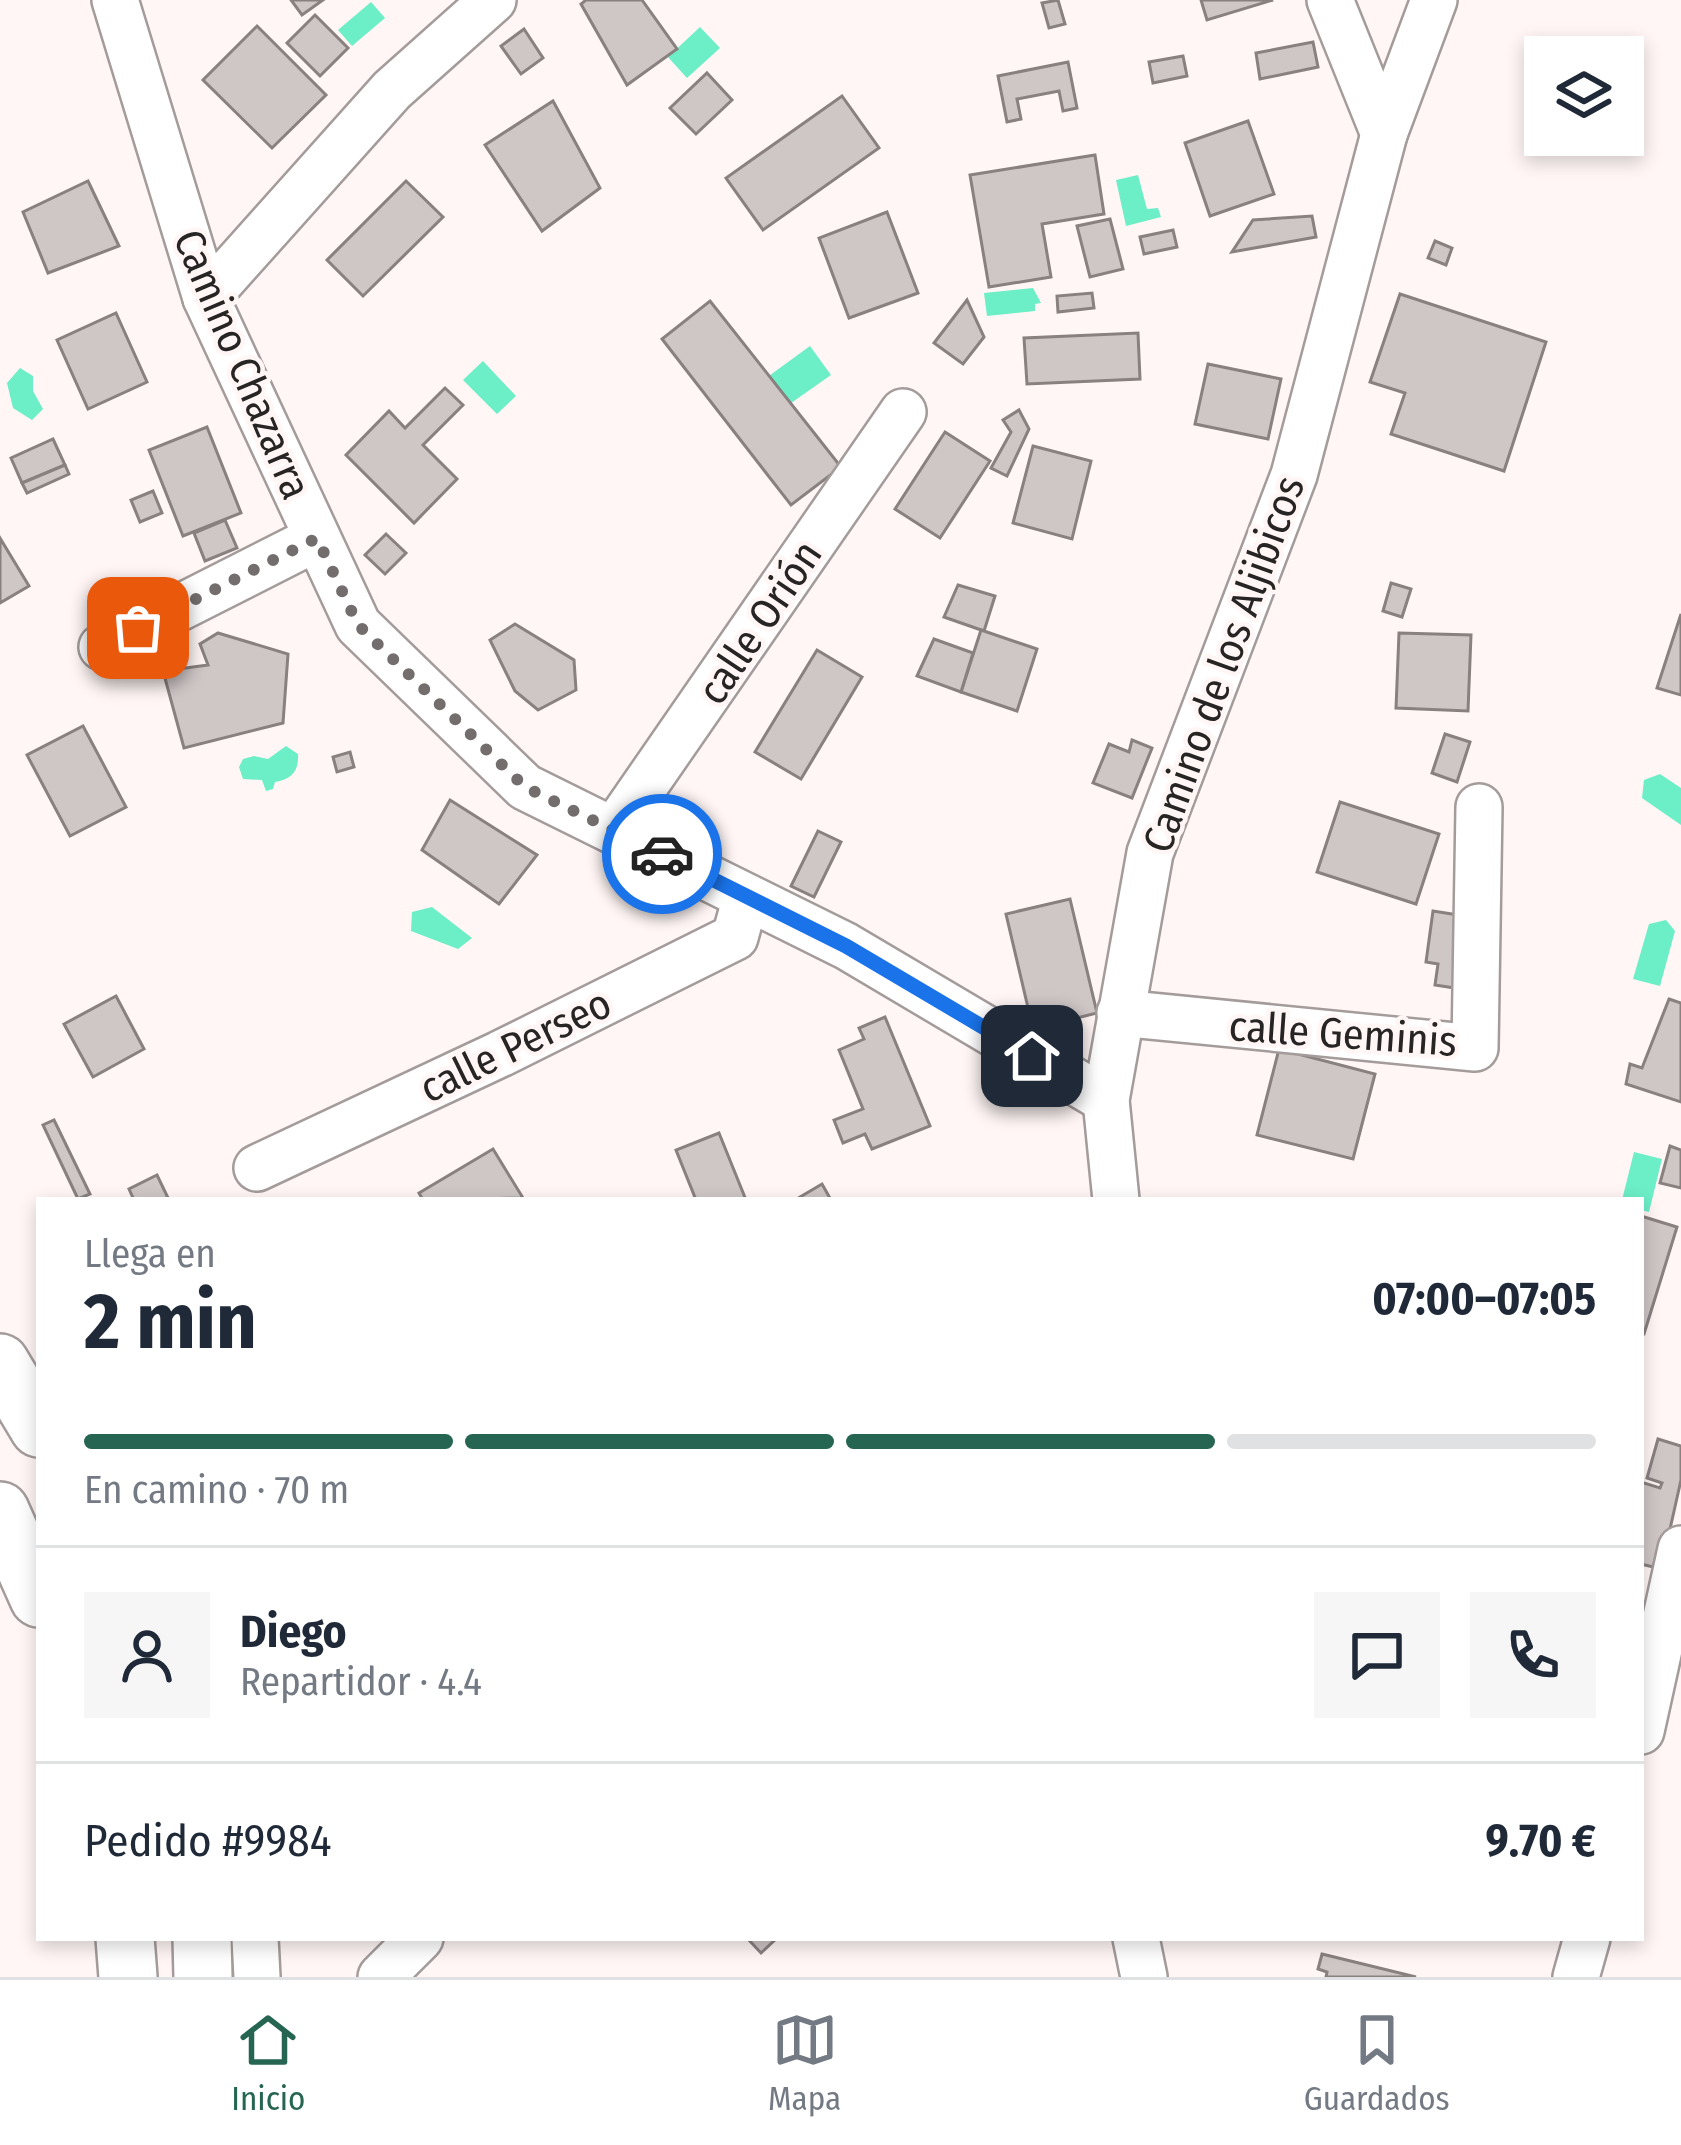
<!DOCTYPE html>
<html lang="es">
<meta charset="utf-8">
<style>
body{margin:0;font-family:"Fira Sans Condensed",sans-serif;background:#f6f6f7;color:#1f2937;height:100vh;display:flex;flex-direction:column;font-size:45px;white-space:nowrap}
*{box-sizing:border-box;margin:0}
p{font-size:39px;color:#747a83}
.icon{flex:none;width:66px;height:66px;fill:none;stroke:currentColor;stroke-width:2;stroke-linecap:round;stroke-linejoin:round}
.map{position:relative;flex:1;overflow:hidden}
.details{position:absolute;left:36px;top:1197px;width:1608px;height:744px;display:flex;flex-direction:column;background:#fff;border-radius:0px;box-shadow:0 6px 18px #0003}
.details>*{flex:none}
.buttons{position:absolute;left:1524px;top:36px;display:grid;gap:24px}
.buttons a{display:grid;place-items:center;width:120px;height:120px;border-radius:0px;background:#fff;box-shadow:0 6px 18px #0003;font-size:60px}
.pin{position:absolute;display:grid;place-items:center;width:102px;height:102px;color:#fff;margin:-51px;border-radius:24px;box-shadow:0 6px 18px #0006}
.courier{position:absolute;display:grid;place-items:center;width:120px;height:120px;margin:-60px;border:9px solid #1a73e8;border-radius:50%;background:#fff;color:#222;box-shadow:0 3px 15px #0007}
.head em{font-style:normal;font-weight:700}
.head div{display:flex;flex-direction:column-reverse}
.head{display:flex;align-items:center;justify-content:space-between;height:204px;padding:0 48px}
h1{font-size:78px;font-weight:700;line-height:90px}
.bar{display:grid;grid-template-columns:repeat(4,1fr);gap:18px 12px;align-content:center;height:144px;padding:0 48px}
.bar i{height:15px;border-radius:9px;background:#e0e1e3}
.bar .active{background:#256552}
.bar p{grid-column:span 4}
.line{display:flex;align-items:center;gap:30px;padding:0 48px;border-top:3px solid #e0e1e3}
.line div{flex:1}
.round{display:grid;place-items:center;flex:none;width:126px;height:126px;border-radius:0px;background:#f6f6f7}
.tabs{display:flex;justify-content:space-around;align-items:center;height:168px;border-top:3px solid #e0e1e3;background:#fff;font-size:33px;color:#747a83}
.tabs a{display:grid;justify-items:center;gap:6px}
.tabs .active{color:#256552}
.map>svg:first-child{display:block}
.water{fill:#6ceec7}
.building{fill:#cfc6c6;stroke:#898180;stroke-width:3}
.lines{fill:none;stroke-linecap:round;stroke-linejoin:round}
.minor-casing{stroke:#a49b9b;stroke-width:50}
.major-casing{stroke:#a49b9b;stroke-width:62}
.minor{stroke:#fff;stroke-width:45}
.major{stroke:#fff;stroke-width:57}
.done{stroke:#736e6d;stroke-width:12;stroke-dasharray:0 21.6}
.route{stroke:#1a73e8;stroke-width:15}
.labels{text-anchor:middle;stroke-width:9;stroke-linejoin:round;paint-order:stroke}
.street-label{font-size:42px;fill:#272424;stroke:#fff6f5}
</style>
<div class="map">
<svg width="1681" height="1977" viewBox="0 0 1681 1977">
<rect width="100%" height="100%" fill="#fff6f5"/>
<g class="water">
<polygon points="371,2 385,18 352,46 338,30"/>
<polygon points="700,27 720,48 687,78 668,57"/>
<polygon points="1138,175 1147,209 1158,208 1161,217 1126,226 1116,180"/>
<polygon points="1033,288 1041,303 1035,304 1035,311 987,316 984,293"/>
<polygon points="810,346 831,375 784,408 762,381"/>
<polygon points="483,361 516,396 497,414 463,380"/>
<polygon points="20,368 33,376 33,391 43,409 32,420 13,408 7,383"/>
<path d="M286 746 298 754C299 771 292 779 275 782L273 789 266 791 262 780 243 779 239 767 243 759 254 756 268 759Z"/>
<polygon points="1660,774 1681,788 1681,825 1642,798 1644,780"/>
<polygon points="432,907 472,938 458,949 411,931 412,912"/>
<polygon points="1666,920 1675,931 1660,986 1633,979 1649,924"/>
<polygon points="1634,1152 1662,1159 1649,1212 1641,1210 1641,1200 1622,1200"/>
</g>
<g class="building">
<polygon points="291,0 323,0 302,15"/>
<polygon points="586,0 642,0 677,49 627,85 581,4"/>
<polygon points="1058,0 1065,24 1049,28 1042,3"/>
<polygon points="1201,0 1273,0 1207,20"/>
<polygon points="315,15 348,48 320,76 287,43"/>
<polygon points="257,26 326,95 272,148 203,80"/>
<polygon points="524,29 543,58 521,74 501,46"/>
<polygon points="1313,42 1318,67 1260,79 1256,53"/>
<polygon points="1183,56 1187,76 1153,83 1149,62"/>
<polygon points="1068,62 1077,108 1063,111 1059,91 1017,99 1021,119 1007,122 998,76"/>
<polygon points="707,73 732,100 696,134 670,108"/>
<polygon points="842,96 879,148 763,230 726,178"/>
<polygon points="553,101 600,188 542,231 485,145"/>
<polygon points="1248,121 1274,194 1210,216 1185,143"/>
<polygon points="1095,155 1104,214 1042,224 1051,277 989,287 970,175"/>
<polygon points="88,181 119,246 48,273 23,212"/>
<polygon points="406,181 443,217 363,296 327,260"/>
<polygon points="887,212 918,293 849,318 819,238"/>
<polygon points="1312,216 1316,237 1232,252 1253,220"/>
<polygon points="1110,219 1123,269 1090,277 1077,226"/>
<polygon points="1173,230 1177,247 1144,254 1140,237"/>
<polygon points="1435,241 1452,248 1446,265 1428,258"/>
<polygon points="1092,293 1094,308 1058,312 1057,296"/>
<polygon points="1400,294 1546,342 1504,471 1391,434 1405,393 1370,382"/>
<polygon points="967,300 984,337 963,364 934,343"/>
<polygon points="710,301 841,467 791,505 662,339"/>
<polygon points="116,313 147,382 88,409 57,340"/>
<polygon points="1138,333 1140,379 1027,384 1024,338"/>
<polygon points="1208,364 1281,379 1268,439 1195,424"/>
<polygon points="445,388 463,405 423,445 457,479 414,523 346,455 389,411 405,428"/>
<polygon points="1019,410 1029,429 1007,476 991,468 1011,432 1003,420"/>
<polygon points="207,427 241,513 183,536 149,450"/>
<polygon points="945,432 990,461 940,538 895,509"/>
<polygon points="53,439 65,465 22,483 11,458"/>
<polygon points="1033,446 1091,461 1072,539 1013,523"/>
<polygon points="65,465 69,474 27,493 22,483"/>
<polygon points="153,491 162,513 140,522 131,500"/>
<polygon points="225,520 237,548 205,561 194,533"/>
<polygon points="386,534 406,553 385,574 365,555"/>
<polygon points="0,538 29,586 0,603"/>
<polygon points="1391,583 1411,589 1402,617 1383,611"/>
<polygon points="958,585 995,596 984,631 944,617"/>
<polygon points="1681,614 1681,695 1657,688"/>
<polygon points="515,624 574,660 576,690 538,710 515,691 490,640"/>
<polygon points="981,630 1037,649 1017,711 961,692"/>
<polygon points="218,633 288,654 283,723 184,748 163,671 208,665 200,644"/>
<polygon points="1399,633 1471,635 1468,711 1396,708"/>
<polygon points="934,639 973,653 961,692 917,676"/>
<polygon points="817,650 862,677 801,779 755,752"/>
<polygon points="83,726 126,807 70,836 27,755"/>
<polygon points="1445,734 1470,742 1457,782 1432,773"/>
<polygon points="1132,740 1152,748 1132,798 1093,783 1109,744 1129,752"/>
<polygon points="350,752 354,767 337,772 333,757"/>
<polygon points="450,800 537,855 499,904 422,850"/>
<polygon points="1340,802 1439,834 1416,904 1317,872"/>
<polygon points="818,831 841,842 814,897 791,886"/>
<polygon points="1070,899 1097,1013 1033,1029 1006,914"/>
<polygon points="1433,911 1471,917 1467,990 1435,985 1438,964 1426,962"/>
<polygon points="116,996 144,1049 93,1077 64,1024"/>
<polygon points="1669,999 1681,1003 1681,1102 1626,1084 1630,1064 1642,1068"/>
<polygon points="885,1017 930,1126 872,1149 865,1134 843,1143 834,1120 863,1109 839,1050 864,1039 859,1028"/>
<polygon points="1279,1049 1375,1074 1353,1159 1257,1135"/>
<polygon points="54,1120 90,1194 78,1199 43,1125"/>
<polygon points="719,1133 746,1200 696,1200 676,1150"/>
<polygon points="1670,1146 1681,1150 1681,1188 1660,1183"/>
<polygon points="493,1149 523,1198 423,1200 419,1193"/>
<polygon points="157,1175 169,1200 134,1200 129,1189"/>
<polygon points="822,1184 831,1200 795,1200"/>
<polygon points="1641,1216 1677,1227 1644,1334 1641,1334"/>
<polygon points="1658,1439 1681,1446 1681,1480 1668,1538 1664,1535 1653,1567 1641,1564 1641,1482 1660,1488 1662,1483 1647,1478"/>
<polygon points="747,1938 777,1938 761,1953"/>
<polygon points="1322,1954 1416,1977 1326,1977 1327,1972 1318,1969"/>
</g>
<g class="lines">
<g class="minor-casing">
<g id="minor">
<polyline points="115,0 206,298 358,625 525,787 846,946 1106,1100"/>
<polyline points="1330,0 1384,134"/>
<polyline points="206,298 392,90 493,0"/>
<polyline points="102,647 317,538"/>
<polyline points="614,830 903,412"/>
<polyline points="1120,1013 1475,1048 1479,807"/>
<polyline points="257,1168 500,1054 735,937 746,897"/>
<polyline points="1116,1200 1106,1100 1150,853 1294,475 1384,134 1434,0"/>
<polyline points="1641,1731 1681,1549"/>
<polyline points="255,1938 257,1977"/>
<polyline points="1136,1938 1144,1977"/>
<polyline points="381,1977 420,1938"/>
<polyline points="1576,1977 1587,1938"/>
</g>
</g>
<g class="major-casing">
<g id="major">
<polyline points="0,1363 39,1428"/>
<polyline points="0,1511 39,1598"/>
<polyline points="125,1938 128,1977"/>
<polyline points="202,1938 203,1977"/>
</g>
</g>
<use href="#minor" class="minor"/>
<use href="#major" class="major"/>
</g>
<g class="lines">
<polyline class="done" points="138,628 317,538 358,625 525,787 662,854"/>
<polyline class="route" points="662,854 846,946 1032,1056"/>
</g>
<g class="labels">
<g class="street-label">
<text transform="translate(243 364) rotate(67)" y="15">Camino Chazarra</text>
<text transform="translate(759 622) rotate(-56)" y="15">calle Orión</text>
<text transform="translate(1223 664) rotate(-70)" y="15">Camino de los Aljibicos</text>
<text transform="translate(1343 1033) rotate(4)" y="15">calle Geminis</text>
<text transform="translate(515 1045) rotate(-26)" y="15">calle Perseo</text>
</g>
</g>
</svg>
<div class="buttons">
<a><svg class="icon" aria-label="layers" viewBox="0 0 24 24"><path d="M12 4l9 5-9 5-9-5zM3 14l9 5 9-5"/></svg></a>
</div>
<div class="pin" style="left:138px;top:628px;background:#ea580c"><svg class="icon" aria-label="bag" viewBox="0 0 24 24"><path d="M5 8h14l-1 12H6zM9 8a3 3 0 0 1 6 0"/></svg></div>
<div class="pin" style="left:1032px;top:1056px;background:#1f2937"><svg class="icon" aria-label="home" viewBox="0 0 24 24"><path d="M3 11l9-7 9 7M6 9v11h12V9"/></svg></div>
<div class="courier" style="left:662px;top:854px"><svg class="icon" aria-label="car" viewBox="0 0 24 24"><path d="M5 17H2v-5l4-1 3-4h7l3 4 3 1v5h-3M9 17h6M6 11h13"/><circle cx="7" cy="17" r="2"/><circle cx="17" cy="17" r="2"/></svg></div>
<section class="details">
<div class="head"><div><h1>2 min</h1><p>Llega en</p></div><em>07:00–07:05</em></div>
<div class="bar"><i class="active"></i><i class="active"></i><i class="active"></i><i></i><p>En camino · 70 m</p></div>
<div class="line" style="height:216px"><a class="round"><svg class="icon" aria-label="person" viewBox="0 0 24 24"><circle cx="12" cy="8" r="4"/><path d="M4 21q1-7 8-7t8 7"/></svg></a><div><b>Diego</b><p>Repartidor · 4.4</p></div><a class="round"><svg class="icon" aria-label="chat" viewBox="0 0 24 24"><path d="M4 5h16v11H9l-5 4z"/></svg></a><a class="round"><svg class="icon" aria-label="phone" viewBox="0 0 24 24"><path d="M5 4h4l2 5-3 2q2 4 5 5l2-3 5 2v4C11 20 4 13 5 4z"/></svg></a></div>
<div class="line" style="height:156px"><div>Pedido #9984</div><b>9.70 €</b></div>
</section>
</div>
<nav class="tabs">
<a class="active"><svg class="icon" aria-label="home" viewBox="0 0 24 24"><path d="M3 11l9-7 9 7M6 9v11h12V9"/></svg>Inicio</a>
<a><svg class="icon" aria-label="map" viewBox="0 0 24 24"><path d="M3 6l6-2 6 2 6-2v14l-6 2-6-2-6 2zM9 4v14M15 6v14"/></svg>Mapa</a>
<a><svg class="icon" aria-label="saved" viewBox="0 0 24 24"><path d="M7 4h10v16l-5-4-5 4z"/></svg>Guardados</a>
</nav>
